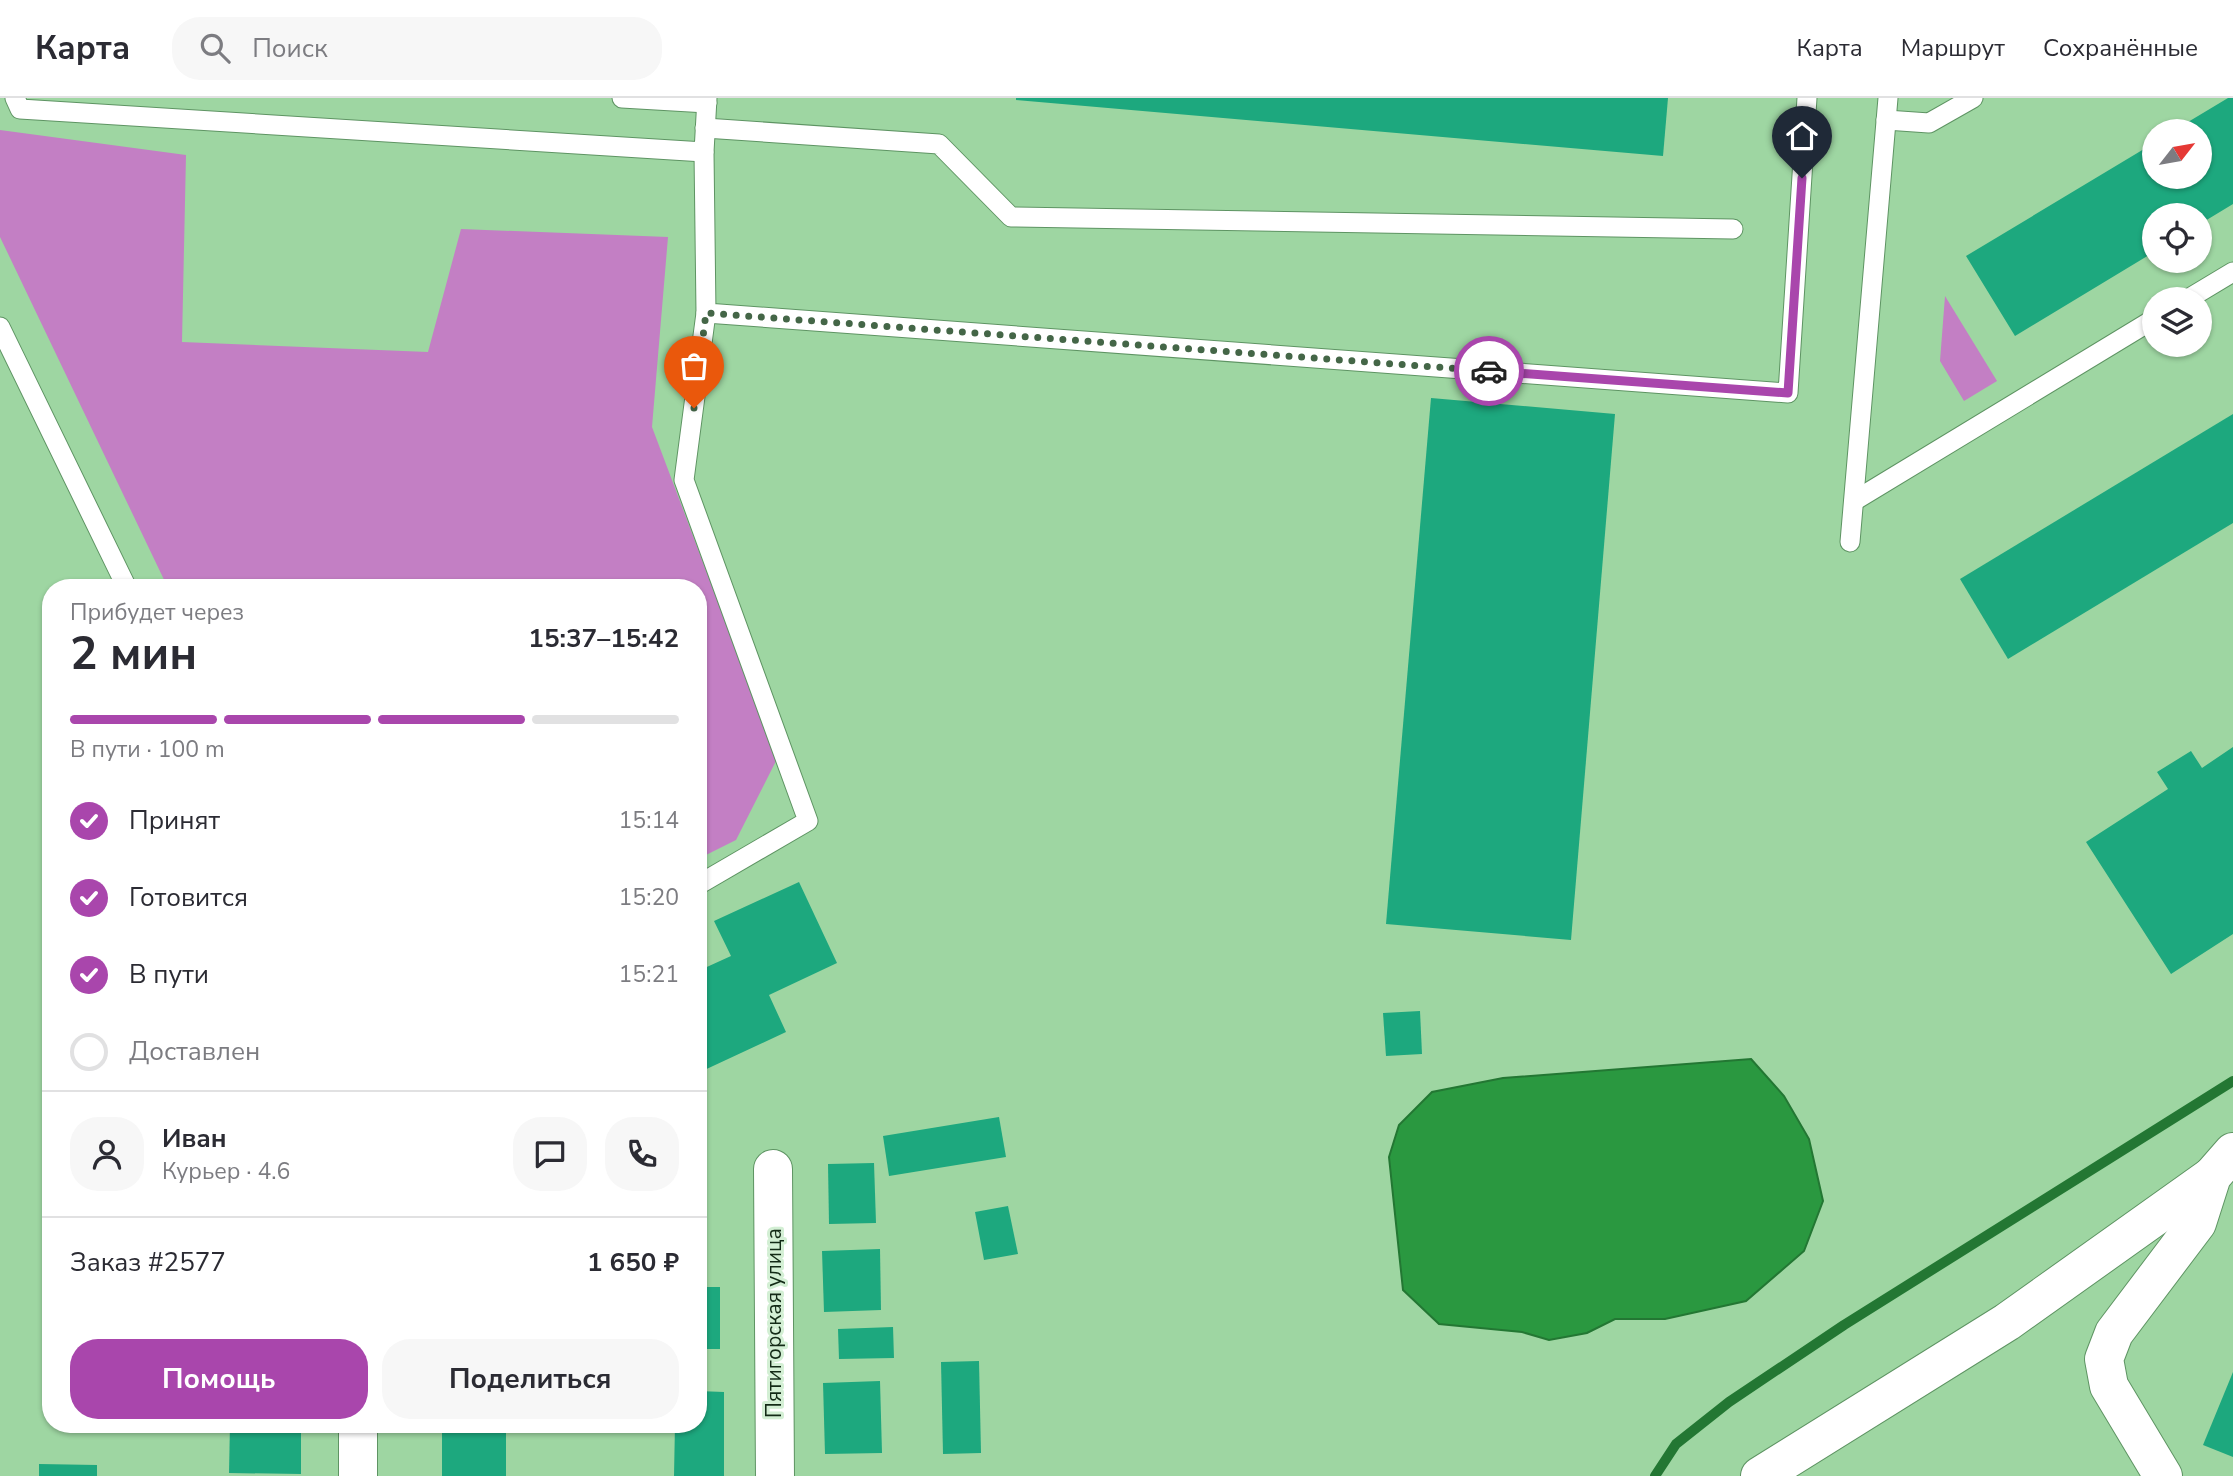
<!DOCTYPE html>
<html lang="ru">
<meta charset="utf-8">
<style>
body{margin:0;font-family:"Nunito Sans",sans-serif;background:#f7f7f7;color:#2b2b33;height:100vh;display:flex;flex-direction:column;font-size:26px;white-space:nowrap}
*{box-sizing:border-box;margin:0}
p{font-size:23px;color:#7c7c81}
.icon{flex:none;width:38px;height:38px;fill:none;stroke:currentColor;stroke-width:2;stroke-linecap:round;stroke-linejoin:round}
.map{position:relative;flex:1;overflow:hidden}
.details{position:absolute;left:42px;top:481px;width:665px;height:854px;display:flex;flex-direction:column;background:#fff;border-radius:28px;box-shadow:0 2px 5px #0004}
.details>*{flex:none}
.needle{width:46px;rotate:59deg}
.buttons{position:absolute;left:2142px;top:21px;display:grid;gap:14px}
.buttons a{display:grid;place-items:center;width:70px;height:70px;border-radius:50%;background:#fff;box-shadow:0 2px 5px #0004;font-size:35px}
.pin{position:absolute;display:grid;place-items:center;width:60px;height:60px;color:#fff;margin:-72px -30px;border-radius:50% 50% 50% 0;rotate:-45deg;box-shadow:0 0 7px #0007}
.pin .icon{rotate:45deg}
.courier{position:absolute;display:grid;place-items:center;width:70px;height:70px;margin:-35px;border:5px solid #a946ac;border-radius:50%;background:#fff;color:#222;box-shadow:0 2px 9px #0007}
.head em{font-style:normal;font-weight:700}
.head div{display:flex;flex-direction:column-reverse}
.head{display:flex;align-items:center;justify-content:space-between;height:119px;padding:0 28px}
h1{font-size:46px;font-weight:700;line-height:52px}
.bar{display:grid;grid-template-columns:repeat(4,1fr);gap:10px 7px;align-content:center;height:84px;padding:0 28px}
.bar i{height:9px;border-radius:5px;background:#e1e1e2}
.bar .on{background:#a946ac}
.bar p{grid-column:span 4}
.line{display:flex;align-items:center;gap:18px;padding:0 28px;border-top:2px solid #e1e1e2}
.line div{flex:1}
.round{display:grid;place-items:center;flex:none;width:74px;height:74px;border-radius:28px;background:#f7f7f7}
ol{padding:0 28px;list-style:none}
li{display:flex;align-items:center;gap:21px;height:77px}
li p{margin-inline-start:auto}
li .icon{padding:7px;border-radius:50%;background:#a946ac;color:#fff;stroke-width:4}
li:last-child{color:#7c7c81}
li i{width:38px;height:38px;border:4px solid #e1e1e2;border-radius:50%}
.primary-button{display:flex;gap:14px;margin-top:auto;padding:14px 28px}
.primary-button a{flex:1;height:80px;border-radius:28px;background:#a946ac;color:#fff;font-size:28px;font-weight:700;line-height:80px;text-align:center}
.primary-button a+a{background:#f7f7f7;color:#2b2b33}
header{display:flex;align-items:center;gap:42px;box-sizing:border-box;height:98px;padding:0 35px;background:#fff;border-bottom:2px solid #e1e1e2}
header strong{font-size:33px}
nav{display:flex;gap:38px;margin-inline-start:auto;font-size:24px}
.search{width:490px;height:63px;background:#f7f7f7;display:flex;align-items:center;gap:18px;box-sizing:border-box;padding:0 24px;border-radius:28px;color:#7c7c81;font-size:26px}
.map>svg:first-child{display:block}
.green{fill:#c37fc4}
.water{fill:#2a9840;stroke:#237733;stroke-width:2}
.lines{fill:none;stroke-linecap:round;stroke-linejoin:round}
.stream{stroke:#237733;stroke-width:10}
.building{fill:#1da87e}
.lane-casing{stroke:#5e9463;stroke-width:21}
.street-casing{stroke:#5e9463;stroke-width:40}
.lane{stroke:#fff;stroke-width:19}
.street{stroke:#fff;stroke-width:38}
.done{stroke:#446647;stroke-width:7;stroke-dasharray:0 12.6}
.route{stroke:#a946ac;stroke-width:9}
.labels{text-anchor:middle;stroke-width:6;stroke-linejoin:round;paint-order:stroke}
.street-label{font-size:21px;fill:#132a16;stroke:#d3efd4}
</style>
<header>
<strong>Карта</strong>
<div class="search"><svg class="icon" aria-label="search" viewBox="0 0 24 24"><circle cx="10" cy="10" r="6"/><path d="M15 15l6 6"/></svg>Поиск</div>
<nav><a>Карта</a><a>Маршрут</a><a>Сохранённые</a></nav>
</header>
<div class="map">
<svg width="2233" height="1378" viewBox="0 0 2233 1378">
<rect width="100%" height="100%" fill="#9ed6a2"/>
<g class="green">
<polygon points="0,32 186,57 182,244 428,254 461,131 668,139 652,329 777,661 736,742 698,761 698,490 168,490 0,139"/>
<polygon points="1945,198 1997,283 1964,303 1940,263"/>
</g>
<polygon class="water" points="1751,961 1784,998 1809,1041 1823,1103 1804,1153 1746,1203 1665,1221 1615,1221 1587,1235 1549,1242 1522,1234 1439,1226 1403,1192 1389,1059 1399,1027 1432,994 1503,980"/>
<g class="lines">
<polyline class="stream" points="1655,1378 1676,1346 1729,1304 1844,1227 2233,983"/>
</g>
<g class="building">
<polygon points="1016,0 1668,0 1663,58 1016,2"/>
<polygon points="2228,0 2233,0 2233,106 2200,126 2200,117 2154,117 2154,154 2015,238 1966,158 2154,45 2154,79 2200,79 2200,33 2173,33"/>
<polygon points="1431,300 1615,316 1571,842 1386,826"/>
<polygon points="2233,316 2233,425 2008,561 1960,481"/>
<polygon points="2233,649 2233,836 2171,876 2086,744 2168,691 2157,674 2191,653 2202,670"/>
<polygon points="799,784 837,865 769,897 786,934 698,975 698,873 731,858 714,823"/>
<polygon points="1420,913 1422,956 1386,958 1383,915"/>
<polygon points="999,1019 1006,1059 889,1078 883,1038"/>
<polygon points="874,1065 876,1125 829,1126 828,1066"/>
<polygon points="1008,1108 1018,1156 984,1162 975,1114"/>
<polygon points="880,1151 881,1212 824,1214 822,1153"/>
<rect x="698" y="1189" width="22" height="62"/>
<polygon points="893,1229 894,1260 839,1261 838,1231"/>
<polygon points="979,1263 981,1355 943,1356 941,1264"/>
<polygon points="2233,1274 2233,1359 2203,1347"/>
<polygon points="880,1283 882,1355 825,1356 823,1285"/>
<polygon points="698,1293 724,1294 724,1378 674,1378 675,1326 698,1326"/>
<polygon points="230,1326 301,1326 301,1376 229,1375"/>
<rect x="442" y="1326" width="64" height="52"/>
<polygon points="39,1366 97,1367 97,1378 39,1378"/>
</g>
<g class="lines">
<g class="lane-casing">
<g id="lane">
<polyline points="15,0 20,11 704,54 707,0"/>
<polyline points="622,0 707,5"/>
<polyline points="1886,22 1929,25 1973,0"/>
<polyline points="705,30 939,46 1011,119 1733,131"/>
<polyline points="704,54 706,215 1788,295 1807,0"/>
<polyline points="2188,201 2233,174"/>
<polyline points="0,229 127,490"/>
<polyline points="1854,403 2154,221"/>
<polyline points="1850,444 1888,0"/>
<polyline points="698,787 808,723 684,382 706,215"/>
</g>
</g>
<g class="street-casing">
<g id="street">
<polyline points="773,1071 775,1378"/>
<polyline points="358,1378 358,1326"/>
<polyline points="1760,1378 2007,1224 2212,1078"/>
<polyline points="2163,1378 2109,1288 2104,1261 2114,1235 2197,1125 2212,1078 2233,1054"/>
</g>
</g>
<use href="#lane" class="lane"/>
<use href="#street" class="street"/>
</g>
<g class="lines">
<polyline class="done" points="694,310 706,215 1489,273"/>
<polyline class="route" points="1489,273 1788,295 1802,80"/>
</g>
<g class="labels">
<g class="street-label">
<text transform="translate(774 1225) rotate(-90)" y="7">Пятигорская улица</text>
</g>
</g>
</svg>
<div class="buttons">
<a><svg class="needle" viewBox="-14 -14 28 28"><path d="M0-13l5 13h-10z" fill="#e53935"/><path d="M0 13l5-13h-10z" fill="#7c7c81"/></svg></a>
<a><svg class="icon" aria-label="locate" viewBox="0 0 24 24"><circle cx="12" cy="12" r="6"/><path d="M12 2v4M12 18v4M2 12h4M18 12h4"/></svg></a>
<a><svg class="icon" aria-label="layers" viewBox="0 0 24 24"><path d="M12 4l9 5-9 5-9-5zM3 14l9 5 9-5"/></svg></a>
</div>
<div class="pin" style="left:694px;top:310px;background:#ea580c"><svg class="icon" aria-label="bag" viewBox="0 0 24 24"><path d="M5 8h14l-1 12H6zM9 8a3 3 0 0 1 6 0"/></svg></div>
<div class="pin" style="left:1802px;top:80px;background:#1f2937"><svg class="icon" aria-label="home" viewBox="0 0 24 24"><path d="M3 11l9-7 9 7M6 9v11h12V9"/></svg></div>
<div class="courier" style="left:1489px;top:273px"><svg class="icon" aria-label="car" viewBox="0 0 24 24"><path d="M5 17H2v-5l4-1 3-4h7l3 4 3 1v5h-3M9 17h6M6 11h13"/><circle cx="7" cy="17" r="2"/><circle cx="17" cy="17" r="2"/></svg></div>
<section class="details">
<div class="head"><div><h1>2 мин</h1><p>Прибудет через</p></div><em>15:37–15:42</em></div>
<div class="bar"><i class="on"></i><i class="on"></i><i class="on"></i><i></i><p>В пути · 100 m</p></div>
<ol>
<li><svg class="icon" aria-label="check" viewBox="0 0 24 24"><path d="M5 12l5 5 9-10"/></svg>Принят<p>15:14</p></li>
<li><svg class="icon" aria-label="check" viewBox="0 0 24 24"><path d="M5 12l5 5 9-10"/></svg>Готовится<p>15:20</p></li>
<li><svg class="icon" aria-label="check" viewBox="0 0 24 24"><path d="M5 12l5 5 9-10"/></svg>В пути<p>15:21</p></li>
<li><i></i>Доставлен</li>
</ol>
<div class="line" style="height:126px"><a class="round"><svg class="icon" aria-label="person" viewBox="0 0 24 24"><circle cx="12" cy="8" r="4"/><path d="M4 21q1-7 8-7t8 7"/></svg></a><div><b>Иван</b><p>Курьер · 4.6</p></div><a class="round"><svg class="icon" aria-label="chat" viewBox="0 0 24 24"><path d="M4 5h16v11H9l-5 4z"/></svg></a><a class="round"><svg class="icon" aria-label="phone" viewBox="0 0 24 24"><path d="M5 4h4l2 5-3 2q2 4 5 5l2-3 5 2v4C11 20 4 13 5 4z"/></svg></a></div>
<div class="line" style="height:91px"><div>Заказ #2577</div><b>1 650 ₽</b></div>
<div class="primary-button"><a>Помощь</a><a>Поделиться</a></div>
</section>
</div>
